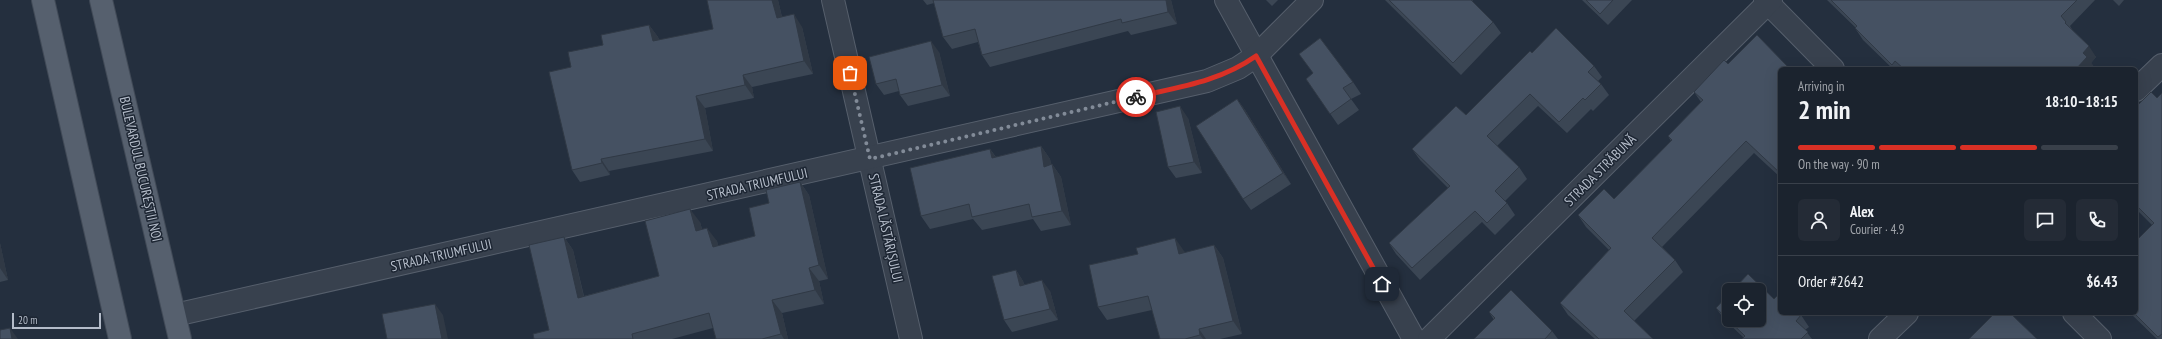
<!DOCTYPE html>
<meta charset="utf-8">
<style>
body{margin:0;font-family:"PT Sans Narrow",sans-serif;background:#242b36;color:#f1f3f6;height:100vh;display:flex;flex-direction:column;font-size:15px;white-space:nowrap}
*{box-sizing:border-box;margin:0}
p{font-size:13px;color:#a0a4aa}
.icon{flex:none;width:22px;height:22px;fill:none;stroke:currentColor;stroke-width:2;stroke-linecap:round;stroke-linejoin:round}
.map{position:relative;flex:1;overflow:hidden}
.drawer{position:absolute;left:1778px;top:67px;width:360px;height:248px;display:flex;flex-direction:column;background:#1b232e;border-radius:6px;box-shadow:0 4px 16px #0002,0 0 0 1px #39404a}
.drawer>*{flex:none}
.fabs{position:absolute;left:1722px;top:283px;display:grid;gap:8px}
.fabs a{display:grid;place-items:center;width:44px;height:44px;border-radius:6px;background:#1b232e;box-shadow:0 4px 16px #0002,0 0 0 1px #39404a;font-size:20px}
.scale{position:absolute;left:12px;bottom:10px;width:89px;box-sizing:border-box;padding-left:4px;border:2px solid #b4bcc9;border-top:0;font-size:11px;line-height:14px;white-space:nowrap;color:#b4bcc9;-webkit-text-stroke:3px #1d2633;paint-order:stroke}
.pin{position:absolute;display:grid;place-items:center;width:34px;height:34px;color:#fff;margin:-17px;border-radius:8px;box-shadow:0 2px 6px #0006}
.courier{position:absolute;display:grid;place-items:center;width:40px;height:40px;margin:-20px;border:3px solid #d93025;border-radius:50%;background:#fff;color:#222;box-shadow:0 1px 5px #0007}
.head em{font-style:normal;font-weight:600}
.head div{display:flex;flex-direction:column-reverse}
.head{display:flex;align-items:center;justify-content:space-between;height:68px;padding:0 20px}
h1{font-size:26px;font-weight:600;line-height:30px}
.bar{display:grid;grid-template-columns:repeat(4,1fr);gap:6px 4px;align-content:center;height:48px;padding:0 20px}
.bar i{height:5px;border-radius:3px;background:#39404a}
.bar .selected{background:#d93025}
.bar p{grid-column:span 4}
.line{display:flex;align-items:center;gap:10px;padding:0 20px;border-top:1px solid #39404a}
.line div{flex:1}
.round{display:grid;place-items:center;flex:none;width:42px;height:42px;border-radius:6px;background:#242b36}
.map>svg:first-child{display:block}
.lines{fill:none;stroke-linecap:round;stroke-linejoin:round}
.street-casing{stroke:#565f6c;stroke-width:24}
.primary-casing{stroke:#414a57;stroke-width:24}
.street{stroke:#38414e;stroke-width:22}
.primary{stroke:#56606e;stroke-width:22}
.wall{fill:#3b4654}
.shaded-wall{fill:#303945}
.building{fill:#455162;stroke:#303945}
.done{stroke:#828b98;stroke-width:4;stroke-dasharray:0 7.2}
.route{stroke:#d93025;stroke-width:5}
.labels{text-anchor:middle;stroke-width:3;stroke-linejoin:round;paint-order:stroke}
.street-label{font-size:14px;fill:#b4bcc9;stroke:#1d2633}
</style>
<div class="map">
<svg width="2162" height="339" viewBox="0 0 2162 339">
<rect width="100%" height="100%" fill="#242f3e"/>
<g class="lines">
<g class="street-casing">
<g id="street">
<polyline points="833,0 911,339"/>
<polyline points="1226,0 1414,339"/>
<polyline points="1765,0 1833,69"/>
<polyline points="2136,90 2162,65"/>
<polyline points="2074,313 2100,339"/>
<polyline points="175,315 1207,81 1238,68 1256,56 1312,0"/>
<polyline points="1429,339 1771,0"/>
<polyline points="1880,339 1907,313"/>
</g>
</g>
<g class="primary-casing">
<g id="primary">
<polyline points="43,0 120,339"/>
<polyline points="101,0 180,339"/>
</g>
</g>
<use href="#street" class="street"/>
<use href="#primary" class="primary"/>
</g>
<g class="wall">
<polygon points="778,0 782,17 802,27 813,74 752,87 754,98 705,108 713,151 609,171 610,175 580,182 572,170 571,67 603,45 649,25 658,37 659,40 713,29"/>
<polygon points="923,0 1171,0 1177,24 1131,35 1128,31 990,67 982,55 978,42 952,49 943,37 934,3 927,5"/>
<polygon points="1266,0 1278,0 1272,6"/>
<polygon points="1385,0 1473,0 1472,1 1493,22 1501,33 1461,75"/>
<polygon points="1582,0 1632,0 1608,25"/>
<polygon points="1827,0 2095,0 2070,26 2073,31 2096,57 2091,63 2095,68 2094,69 1893,69 1863,40 1855,28 1856,28"/>
<polygon points="2113,0 2124,0 2119,6"/>
<polygon points="939,52 950,96 908,106 900,95 899,91 884,95 876,84"/>
<polygon points="1532,53 1594,66 1602,77 1598,81 1601,84 1609,95 1593,111 1591,109 1567,133 1538,106 1497,146 1519,167 1527,179 1505,201 1507,203 1515,215 1495,235 1482,222 1420,280 1396,254 1389,243 1448,188 1420,160 1412,149 1466,115"/>
<polygon points="1728,64 1780,69 1780,177 1754,153 1662,247 1675,260 1683,272 1634,321 1653,339 1595,339 1568,315 1560,303 1609,250 1586,227 1578,215 1614,199 1671,141 1668,136 1701,102 1694,92"/>
<polygon points="1306,79 1353,82 1361,94 1351,99 1359,110 1338,125"/>
<polygon points="2162,93 2162,339 2157,339 2130,313 2136,313 2152,225 2136,209 2136,107 2157,98"/>
<polygon points="1237,99 1245,110 1291,184 1251,210 1243,199"/>
<polygon points="1188,118 1202,173 1176,178 1168,167"/>
<polygon points="1041,146 1050,159 1051,164 1052,164 1061,177 1071,225 1041,231 1033,219 982,230 973,219 930,229 921,216 990,149 996,157"/>
<polygon points="800,182 809,195 828,279 819,281 824,304 782,313 788,339 716,339 713,328 672,339 534,339 549,330 564,237 573,250 584,296 659,276 700,222 702,229 717,241 718,246 755,236 769,203"/>
<polygon points="0,243 8,280 0,282"/>
<polygon points="1214,245 1223,258 1242,334 1220,339 1160,339 1152,310 1107,320 1098,307 1184,251 1185,253"/>
<polygon points="1016,270 1023,281 1024,284 1050,291 1058,320 1012,332 1004,320"/>
<polygon points="1774,299 1801,315 1809,327 1805,330 1812,339 1742,339 1744,338 1724,319 1716,308"/>
<polygon points="1489,312 1552,331 1558,339 1474,339 1494,320"/>
</g>
<g class="shaded-wall">
<polygon points="772,0 778,0 785,31 777,18"/>
<polygon points="1166,0 1171,0 1177,24 1168,12"/>
<polygon points="794,14 802,27 813,74 804,61"/>
<polygon points="649,25 658,37 662,53 653,41"/>
<polygon points="931,41 939,52 950,96 942,85"/>
<polygon points="2089,46 2096,57 2091,63 2095,68 2094,69 2076,69 2083,53"/>
<polygon points="743,75 752,87 754,98 745,85"/>
<polygon points="696,96 705,108 713,151 705,139"/>
<polygon points="1237,99 1245,110 1291,184 1283,173"/>
<polygon points="1180,106 1188,118 1202,173 1194,162"/>
<polygon points="1041,146 1050,159 1054,180 1044,167"/>
<polygon points="990,149 999,162 992,158"/>
<polygon points="601,159 609,171 610,175 602,163"/>
<polygon points="1052,164 1061,177 1071,225 1062,211"/>
<polygon points="800,182 809,195 828,279 819,265"/>
<polygon points="690,209 700,222 706,244 696,231"/>
<polygon points="707,228 717,241 722,260 713,247"/>
<polygon points="564,237 573,250 587,311 578,298"/>
<polygon points="1175,238 1184,251 1188,267 1179,254"/>
<polygon points="0,243 8,280 0,268"/>
<polygon points="1214,245 1223,258 1242,334 1233,321"/>
<polygon points="809,268 819,281 824,304 815,290"/>
<polygon points="1016,270 1023,281 1028,297 1020,286"/>
<polygon points="1042,280 1050,291 1058,320 1050,309"/>
<polygon points="772,300 782,313 788,339 784,339 781,334"/>
<polygon points="435,304 443,315 448,339 442,339"/>
<polygon points="10,328 18,339 12,339"/>
<polygon points="1199,329 1206,339 1203,339 1200,335"/>
</g>
<g class="building">
<polygon points="707,0 772,0 777,18 794,14 804,61 743,75 745,85 696,96 705,139 601,159 602,163 572,170 549,72 571,67 568,52 603,45 601,35 649,25 653,41 713,29"/>
<polygon points="933,0 1166,0 1168,12 1122,23 1121,19 982,55 975,29 943,37"/>
<polygon points="1389,0 1471,0 1493,22 1453,63"/>
<polygon points="1586,0 1613,0 1600,14"/>
<polygon points="1831,0 2077,0 2061,16 2066,22 2065,23 2089,46 2083,53 2087,57 2076,69 1904,69 1895,61 1892,65 1855,28 1857,26"/>
<polygon points="1556,28 1594,66 1588,72 1601,84 1585,100 1583,98 1559,122 1530,94 1487,136 1519,167 1495,191 1507,203 1487,223 1475,211 1412,268 1389,243 1450,186 1412,149 1456,106 1466,115 1530,51 1532,53"/>
<polygon points="1757,35 1790,69 1780,69 1780,173 1746,141 1652,238 1675,260 1624,311 1653,339 1599,339 1560,303 1611,248 1578,215 1604,189 1614,199 1672,140 1668,136 1703,100 1694,92 1724,60 1728,64"/>
<polygon points="1320,38 1353,82 1343,88 1351,99 1330,114 1306,79 1313,73 1299,54"/>
<polygon points="931,41 942,85 900,95 896,79 876,84 869,57"/>
<polygon points="2151,92 2157,98 2162,93 2162,334 2158,337 2134,313 2136,313 2136,241 2154,223 2136,205 2136,145 2137,144 2136,143 2136,107"/>
<polygon points="1237,99 1283,173 1243,199 1196,126"/>
<polygon points="1180,106 1194,162 1168,167 1156,112"/>
<polygon points="1041,146 1044,167 1052,164 1062,211 1032,217 1029,204 972,217 969,204 921,216 910,168 990,149 992,158"/>
<polygon points="800,182 819,265 809,268 815,290 772,300 781,334 762,339 716,339 709,313 632,334 633,339 534,339 533,334 549,330 529,245 564,237 578,298 659,276 645,221 690,209 696,231 707,228 713,247 755,236 749,208 769,203 766,190"/>
<polygon points="1780,211 1780,218 1777,215"/>
<polygon points="1175,238 1179,254 1214,245 1233,321 1199,329 1200,335 1185,339 1160,339 1148,296 1098,307 1089,265 1138,254 1136,248"/>
<polygon points="1016,270 1020,286 1042,280 1050,309 1004,320 992,276"/>
<polygon points="1748,274 1774,299 1779,294 1780,294 1780,313 1798,313 1801,315 1796,321 1808,332 1801,339 1742,339 1745,336 1716,308 1729,294 1729,320 1759,320 1759,290 1733,290"/>
<polygon points="1511,290 1552,331 1545,339 1474,339 1495,318 1489,312"/>
<polygon points="435,304 442,339 387,339 382,314"/>
<polygon points="1995,313 2010,313 2037,339 1969,339"/>
<polygon points="10,328 12,339 0,339 0,330"/>
</g>
<g class="lines">
<polyline class="done" points="850,73 870,159 1136,97"/>
<path class="route" d="M1136 97C1179 87 1219 82 1256 56L1382 284"/>
</g>
<g class="labels">
<g class="street-label">
<text transform="translate(141 169) rotate(77)" y="5">BULEVARDUL BUCUREȘTII NOI</text>
<text transform="translate(1600 170) rotate(-45)" y="5">STRADA STRĂBUNĂ</text>
<text transform="translate(757 184) rotate(-13)" y="5">STRADA TRIUMFULUI</text>
<text transform="translate(886 228) rotate(77)" y="5">STRADA LĂSTĂRIȘULUI</text>
<text transform="translate(441 255) rotate(-13)" y="5">STRADA TRIUMFULUI</text>
</g>
</g>
</svg>
<div class="fabs">
<a><svg class="icon" aria-label="locate" viewBox="0 0 24 24"><circle cx="12" cy="12" r="6"/><path d="M12 2v4M12 18v4M2 12h4M18 12h4"/></svg></a>
</div>
<div class="scale">20 m</div>
<div class="pin" style="left:850px;top:73px;background:#ea580c"><svg class="icon" aria-label="bag" viewBox="0 0 24 24"><path d="M5 8h14l-1 12H6zM9 8a3 3 0 0 1 6 0"/></svg></div>
<div class="pin" style="left:1382px;top:284px;background:#1f2937"><svg class="icon" aria-label="home" viewBox="0 0 24 24"><path d="M3 11l9-7 9 7M6 9v11h12V9"/></svg></div>
<div class="courier" style="left:1136px;top:97px"><svg class="icon" aria-label="bike" viewBox="0 0 24 24"><circle cx="6" cy="16" r="4"/><circle cx="18" cy="16" r="4"/><path d="M6 16l4-8h5l3 8M10 8l3 8H6M13 5h3"/></svg></div>
<section class="drawer">
<div class="head"><div><h1>2 min</h1><p>Arriving in</p></div><em>18:10–18:15</em></div>
<div class="bar"><i class="selected"></i><i class="selected"></i><i class="selected"></i><i></i><p>On the way · 90 m</p></div>
<div class="line" style="height:72px"><a class="round"><svg class="icon" aria-label="person" viewBox="0 0 24 24"><circle cx="12" cy="8" r="4"/><path d="M4 21q1-7 8-7t8 7"/></svg></a><div><b>Alex</b><p>Courier · 4.9</p></div><a class="round"><svg class="icon" aria-label="chat" viewBox="0 0 24 24"><path d="M4 5h16v11H9l-5 4z"/></svg></a><a class="round"><svg class="icon" aria-label="phone" viewBox="0 0 24 24"><path d="M5 4h4l2 5-3 2q2 4 5 5l2-3 5 2v4C11 20 4 13 5 4z"/></svg></a></div>
<div class="line" style="height:52px"><div>Order #2642</div><b>$6.43</b></div>
</section>
</div>
